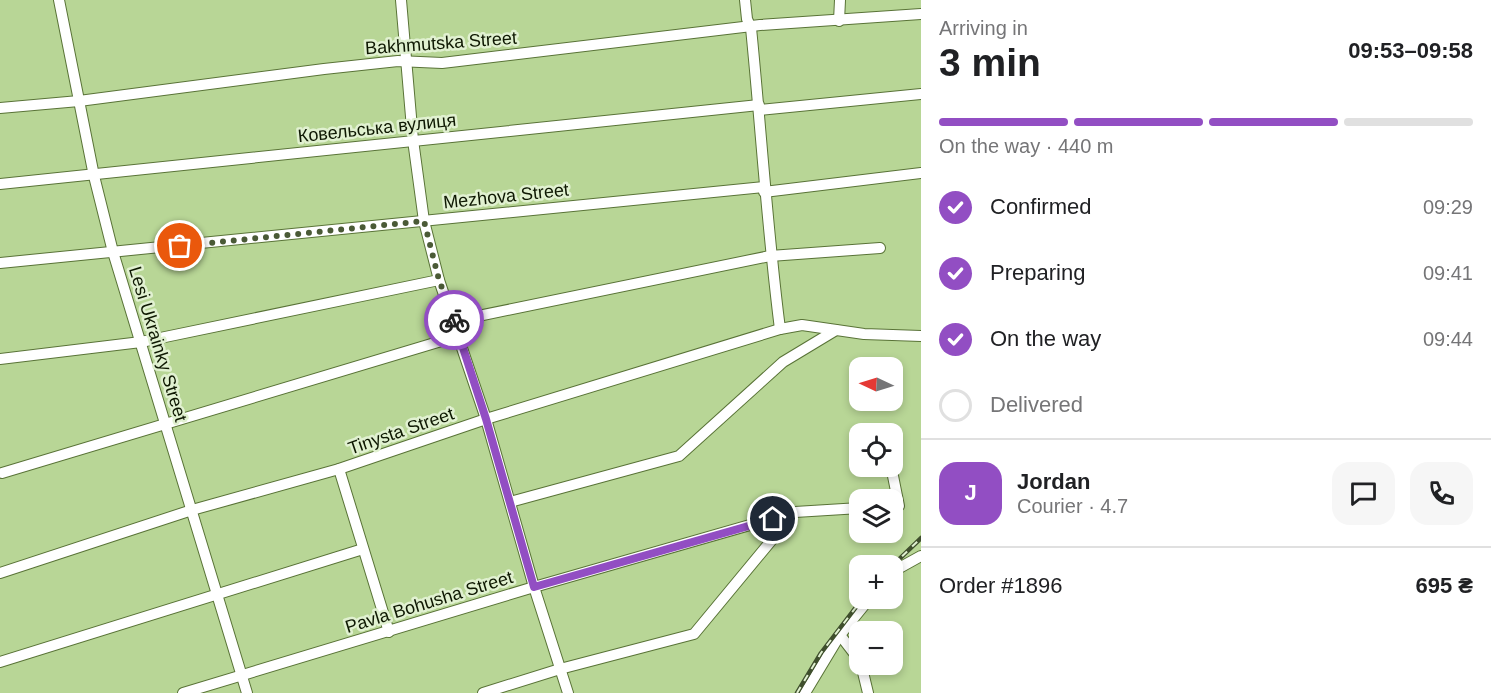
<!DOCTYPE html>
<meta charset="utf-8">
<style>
body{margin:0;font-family:Arial,sans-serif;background:#f6f6f6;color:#202124;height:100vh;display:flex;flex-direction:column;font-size:22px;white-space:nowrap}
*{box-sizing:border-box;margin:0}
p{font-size:20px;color:#757577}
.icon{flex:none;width:33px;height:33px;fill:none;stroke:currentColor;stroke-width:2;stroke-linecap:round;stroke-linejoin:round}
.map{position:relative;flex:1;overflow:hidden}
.details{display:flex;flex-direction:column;background:#fff;width:570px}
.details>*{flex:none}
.needle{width:39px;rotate:274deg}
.buttons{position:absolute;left:849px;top:357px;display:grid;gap:12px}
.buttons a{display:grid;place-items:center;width:54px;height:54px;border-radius:12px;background:#fff;box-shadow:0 3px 9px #0003;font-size:30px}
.pin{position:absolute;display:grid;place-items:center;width:51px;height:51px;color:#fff;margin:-26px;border:3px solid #fff;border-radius:50%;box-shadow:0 2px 6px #0007}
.courier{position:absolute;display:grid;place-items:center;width:60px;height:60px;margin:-30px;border:4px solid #924ec3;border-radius:50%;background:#fff;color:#222;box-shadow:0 2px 8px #0007}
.summary em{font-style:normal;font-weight:600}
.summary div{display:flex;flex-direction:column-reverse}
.summary{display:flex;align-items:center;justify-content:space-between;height:102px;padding:0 18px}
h1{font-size:39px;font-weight:600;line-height:45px}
.bar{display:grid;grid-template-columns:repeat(4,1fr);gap:9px 6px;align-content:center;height:72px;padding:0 18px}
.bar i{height:8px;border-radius:4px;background:#e0e0e0}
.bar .selected{background:#924ec3}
.bar p{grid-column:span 4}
.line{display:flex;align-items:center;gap:15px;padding:0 18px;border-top:2px solid #e0e0e0}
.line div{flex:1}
.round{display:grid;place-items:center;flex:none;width:63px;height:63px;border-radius:18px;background:#f6f6f6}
ol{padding:0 18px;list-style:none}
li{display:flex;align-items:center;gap:18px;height:66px}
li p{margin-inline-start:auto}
li .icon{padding:6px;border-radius:50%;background:#924ec3;color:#fff;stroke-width:4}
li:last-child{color:#757577}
li i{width:33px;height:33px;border:3px solid #e0e0e0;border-radius:50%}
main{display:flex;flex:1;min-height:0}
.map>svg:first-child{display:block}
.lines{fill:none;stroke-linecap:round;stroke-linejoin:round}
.minor-casing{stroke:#597337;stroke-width:12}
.minor{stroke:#fff;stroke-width:10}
.rail-casing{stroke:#3f4f2d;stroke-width:4.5}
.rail{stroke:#e1f1d1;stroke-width:2;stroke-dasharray:7;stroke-linecap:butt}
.done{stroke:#4a5a36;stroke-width:6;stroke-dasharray:0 10.8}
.route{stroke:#924ec3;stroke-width:8}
.labels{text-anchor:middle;stroke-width:5;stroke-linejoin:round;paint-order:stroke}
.street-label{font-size:18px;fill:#0e1802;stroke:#e1f1d1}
</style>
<main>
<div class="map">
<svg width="921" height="693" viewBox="0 0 921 693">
<rect width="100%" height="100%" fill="#b8d696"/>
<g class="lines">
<g class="minor-casing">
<g id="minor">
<polyline points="59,0 94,176 113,252 247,693"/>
<polyline points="401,0 413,140 424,221 439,280 486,419 534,587 568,693"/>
<path d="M745 0 747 19 751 28C761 128 767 228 780 329"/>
<polyline points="839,21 840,0"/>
<polyline points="0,108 79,101 324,69 398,61 442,63 760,25 921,14"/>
<polyline points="759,110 921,94"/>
<polyline points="0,184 759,105"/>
<polyline points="764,192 921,173"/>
<polyline points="0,263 764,187"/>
<polyline points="454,321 770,256 880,248"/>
<polyline points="0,359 141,342 439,280"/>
<polyline points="881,434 884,434"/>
<polyline points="891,466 899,506 892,507"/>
<polyline points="339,469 389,632"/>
<polyline points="2,473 458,336"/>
<polyline points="510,502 679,456 783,362 836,330"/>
<polyline points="892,572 921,556"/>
<polyline points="0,573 192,510 339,469 486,419 780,329 802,325 864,334 921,336"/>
<polyline points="840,635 860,661"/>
<polyline points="0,662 363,549"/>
<polyline points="861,664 868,693"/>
<polyline points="183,693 534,587 795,512 860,508"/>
<polyline points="483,693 560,669 694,634 795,512"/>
<polyline points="805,693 840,635 870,598"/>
</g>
</g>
<use href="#minor" class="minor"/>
<g class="rail-casing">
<g id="rail">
<polyline points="892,566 921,538"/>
<polyline points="797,693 821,653 863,598"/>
</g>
</g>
<use href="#rail" class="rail"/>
</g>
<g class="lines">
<polyline class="done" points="180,246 424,221 439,280 454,320"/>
<polyline class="route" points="454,320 486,419 534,587 773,519"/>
</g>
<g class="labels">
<g class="street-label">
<text transform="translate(441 43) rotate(-4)" y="6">Bakhmutska Street</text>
<text transform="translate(377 128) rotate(-6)" y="6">Ковельська вулиця</text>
<text transform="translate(506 196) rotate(-6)" y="6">Mezhova Street</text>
<text transform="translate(158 344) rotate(73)" y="6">Lesi Ukrainky Street</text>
<text transform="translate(401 431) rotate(-19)" y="6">Tinysta Street</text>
<text transform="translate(429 602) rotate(-17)" y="6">Pavla Bohusha Street</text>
</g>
</g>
</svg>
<div class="buttons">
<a><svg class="needle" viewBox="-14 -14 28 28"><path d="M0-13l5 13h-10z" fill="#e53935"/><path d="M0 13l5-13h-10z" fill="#757577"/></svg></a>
<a><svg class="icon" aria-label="locate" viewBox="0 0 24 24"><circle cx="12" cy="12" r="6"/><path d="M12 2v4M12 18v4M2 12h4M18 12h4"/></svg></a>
<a><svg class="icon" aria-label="layers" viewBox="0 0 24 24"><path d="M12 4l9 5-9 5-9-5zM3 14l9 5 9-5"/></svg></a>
<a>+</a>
<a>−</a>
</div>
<div class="pin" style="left:180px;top:246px;background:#ea580c"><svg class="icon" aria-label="bag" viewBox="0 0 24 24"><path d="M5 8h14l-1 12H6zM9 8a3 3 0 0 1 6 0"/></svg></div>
<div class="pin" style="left:773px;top:519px;background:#1f2937"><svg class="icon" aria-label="home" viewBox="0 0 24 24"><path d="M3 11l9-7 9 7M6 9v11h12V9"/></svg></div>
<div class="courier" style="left:454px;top:320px"><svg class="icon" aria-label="bike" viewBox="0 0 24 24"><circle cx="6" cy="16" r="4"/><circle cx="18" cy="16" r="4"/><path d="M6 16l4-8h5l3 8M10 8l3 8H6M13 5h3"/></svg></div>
</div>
<section class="details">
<div class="summary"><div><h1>3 min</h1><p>Arriving in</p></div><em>09:53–09:58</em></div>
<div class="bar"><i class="selected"></i><i class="selected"></i><i class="selected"></i><i></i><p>On the way · 440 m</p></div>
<ol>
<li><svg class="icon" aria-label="check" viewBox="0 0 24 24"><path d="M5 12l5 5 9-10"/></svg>Confirmed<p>09:29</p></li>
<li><svg class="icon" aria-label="check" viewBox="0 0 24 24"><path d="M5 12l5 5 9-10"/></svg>Preparing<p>09:41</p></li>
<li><svg class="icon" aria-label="check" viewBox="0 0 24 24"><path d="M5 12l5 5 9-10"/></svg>On the way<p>09:44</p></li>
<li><i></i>Delivered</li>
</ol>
<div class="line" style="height:108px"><b class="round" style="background:#924ec3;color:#fff">J</b><div><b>Jordan</b><p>Courier · 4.7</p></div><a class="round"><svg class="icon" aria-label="chat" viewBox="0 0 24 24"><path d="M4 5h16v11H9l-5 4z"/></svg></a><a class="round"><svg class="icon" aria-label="phone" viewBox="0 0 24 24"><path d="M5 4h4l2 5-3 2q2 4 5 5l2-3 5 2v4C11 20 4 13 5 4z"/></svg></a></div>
<div class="line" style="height:78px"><div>Order #1896</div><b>695 ₴</b></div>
</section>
</main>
